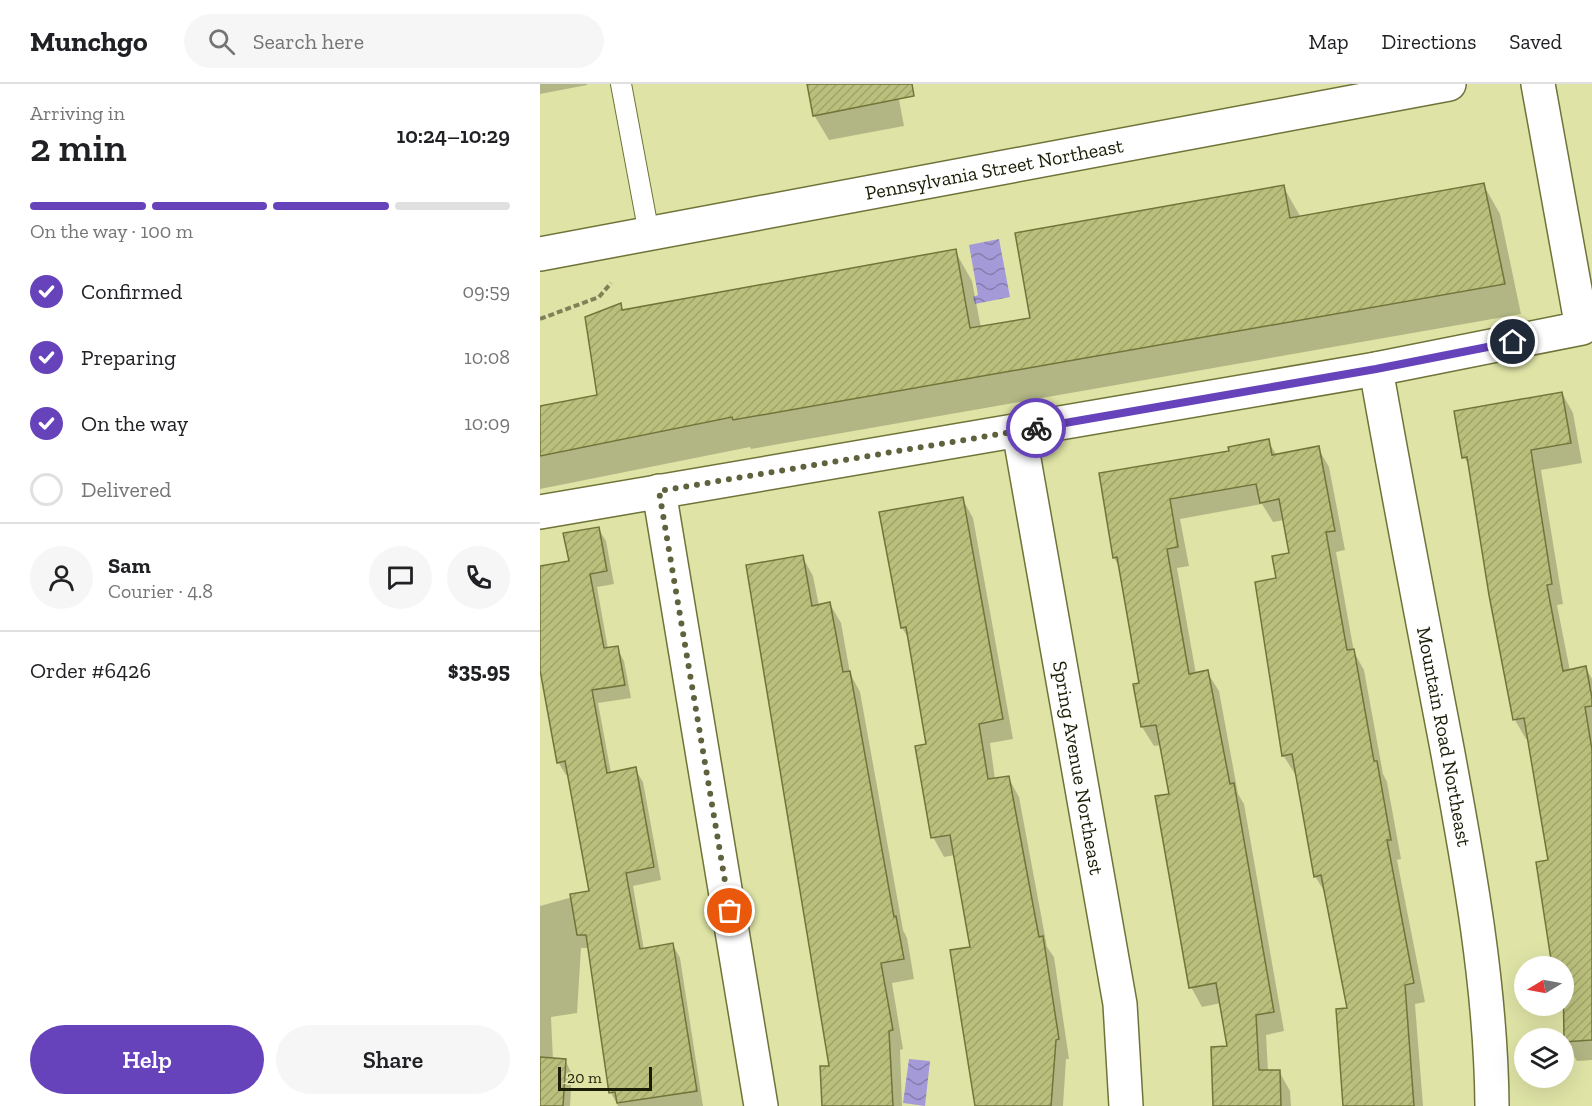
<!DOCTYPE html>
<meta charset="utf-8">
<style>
body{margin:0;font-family:"Zilla Slab",serif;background:#f6f6f6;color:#202124;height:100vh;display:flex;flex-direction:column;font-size:22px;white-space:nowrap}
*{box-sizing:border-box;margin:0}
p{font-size:20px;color:#757577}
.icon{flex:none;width:33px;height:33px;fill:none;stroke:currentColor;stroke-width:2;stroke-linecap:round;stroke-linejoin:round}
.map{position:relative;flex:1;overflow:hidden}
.sheet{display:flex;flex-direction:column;background:#fff;width:540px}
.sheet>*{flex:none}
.needle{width:39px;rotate:260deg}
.controls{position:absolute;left:974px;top:872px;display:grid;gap:12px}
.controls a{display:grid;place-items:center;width:60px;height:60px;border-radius:50%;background:#fff;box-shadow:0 6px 24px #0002;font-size:30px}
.scale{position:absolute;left:18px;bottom:15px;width:94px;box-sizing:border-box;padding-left:6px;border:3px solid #1b1c05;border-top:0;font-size:16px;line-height:21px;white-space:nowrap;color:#1b1c05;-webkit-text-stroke:4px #dfe4a6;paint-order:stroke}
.pin{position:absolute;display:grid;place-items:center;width:51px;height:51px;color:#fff;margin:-26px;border:3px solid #fff;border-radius:50%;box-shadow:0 2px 6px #0007}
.courier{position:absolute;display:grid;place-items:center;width:60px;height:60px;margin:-30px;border:4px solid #6643bb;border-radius:50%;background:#fff;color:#222;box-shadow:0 2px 8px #0007}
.head em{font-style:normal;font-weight:600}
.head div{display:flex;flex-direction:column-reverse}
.head{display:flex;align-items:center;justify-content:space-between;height:102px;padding:0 30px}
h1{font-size:39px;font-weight:600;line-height:45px}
.bar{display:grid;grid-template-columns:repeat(4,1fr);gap:9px 6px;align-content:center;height:72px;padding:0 30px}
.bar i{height:8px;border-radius:4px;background:#e0e0e0}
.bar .on{background:#6643bb}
.bar p{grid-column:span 4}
.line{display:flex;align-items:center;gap:15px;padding:0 30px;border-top:2px solid #e0e0e0}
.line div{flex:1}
.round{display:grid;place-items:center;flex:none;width:63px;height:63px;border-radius:32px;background:#f6f6f6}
ol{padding:0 30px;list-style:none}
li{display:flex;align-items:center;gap:18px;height:66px}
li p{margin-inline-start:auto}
li .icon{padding:6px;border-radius:50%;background:#6643bb;color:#fff;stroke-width:4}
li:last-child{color:#757577}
li i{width:33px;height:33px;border:3px solid #e0e0e0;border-radius:50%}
.primary-button{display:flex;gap:12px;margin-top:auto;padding:12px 30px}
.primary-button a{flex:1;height:69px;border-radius:36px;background:#6643bb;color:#fff;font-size:24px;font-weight:600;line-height:69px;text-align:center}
.primary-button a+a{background:#f6f6f6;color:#202124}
header{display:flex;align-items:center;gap:36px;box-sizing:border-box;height:84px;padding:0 30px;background:#fff;border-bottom:2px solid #e0e0e0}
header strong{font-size:28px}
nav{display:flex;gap:33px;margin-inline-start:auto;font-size:21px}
.search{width:420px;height:54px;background:#f6f6f6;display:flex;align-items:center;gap:15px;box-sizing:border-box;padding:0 21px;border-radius:33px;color:#757577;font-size:22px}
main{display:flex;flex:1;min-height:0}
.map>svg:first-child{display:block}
.water{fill:url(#water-waves)}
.shadow{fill:#0003}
.building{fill:url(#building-hatch);stroke:#71753a;stroke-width:1.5}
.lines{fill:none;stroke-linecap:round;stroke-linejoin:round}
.lane-casing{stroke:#707339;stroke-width:22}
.street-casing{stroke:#707339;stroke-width:36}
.secondary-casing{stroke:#707339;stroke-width:36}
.path{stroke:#7f8257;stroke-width:4;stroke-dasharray:6 3;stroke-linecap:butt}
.lane{stroke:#fff;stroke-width:20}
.street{stroke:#fff;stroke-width:33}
.secondary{stroke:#fff;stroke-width:33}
.done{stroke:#60623d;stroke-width:6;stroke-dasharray:0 10.8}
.route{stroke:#6643bb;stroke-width:8}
.labels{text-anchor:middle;stroke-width:6;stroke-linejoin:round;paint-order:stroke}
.street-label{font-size:20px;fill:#1b1c05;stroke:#dfe4a6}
</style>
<header>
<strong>Munchgo</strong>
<div class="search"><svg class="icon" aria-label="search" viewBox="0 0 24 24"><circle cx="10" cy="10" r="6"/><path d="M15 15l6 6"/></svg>Search here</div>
<nav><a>Map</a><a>Directions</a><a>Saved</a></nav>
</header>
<main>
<section class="sheet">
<div class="head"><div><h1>2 min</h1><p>Arriving in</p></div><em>10:24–10:29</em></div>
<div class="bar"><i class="on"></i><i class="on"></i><i class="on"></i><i></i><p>On the way · 100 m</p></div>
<ol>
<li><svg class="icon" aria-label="check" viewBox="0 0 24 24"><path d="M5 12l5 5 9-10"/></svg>Confirmed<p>09:59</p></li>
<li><svg class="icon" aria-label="check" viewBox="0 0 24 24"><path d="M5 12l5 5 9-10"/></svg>Preparing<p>10:08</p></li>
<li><svg class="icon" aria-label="check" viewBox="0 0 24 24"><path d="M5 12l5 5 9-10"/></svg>On the way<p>10:09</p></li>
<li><i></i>Delivered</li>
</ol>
<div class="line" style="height:108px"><a class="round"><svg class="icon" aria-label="person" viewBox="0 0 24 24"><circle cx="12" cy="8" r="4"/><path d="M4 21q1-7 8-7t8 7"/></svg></a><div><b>Sam</b><p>Courier · 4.8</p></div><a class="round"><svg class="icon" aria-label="chat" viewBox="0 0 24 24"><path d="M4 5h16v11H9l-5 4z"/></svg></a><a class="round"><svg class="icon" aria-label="phone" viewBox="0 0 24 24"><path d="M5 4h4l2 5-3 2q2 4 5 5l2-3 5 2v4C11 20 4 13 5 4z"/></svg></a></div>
<div class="line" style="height:78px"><div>Order #6426</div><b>$35.95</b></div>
<div class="primary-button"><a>Help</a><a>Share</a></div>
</section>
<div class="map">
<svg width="1052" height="1022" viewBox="0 0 1052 1022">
<defs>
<pattern id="water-waves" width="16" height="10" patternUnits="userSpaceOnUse" patternTransform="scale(1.5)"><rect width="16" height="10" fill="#a59ad8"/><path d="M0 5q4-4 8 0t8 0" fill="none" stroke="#867dad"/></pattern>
<pattern id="building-hatch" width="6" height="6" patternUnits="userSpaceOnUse" patternTransform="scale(1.5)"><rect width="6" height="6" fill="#babf7c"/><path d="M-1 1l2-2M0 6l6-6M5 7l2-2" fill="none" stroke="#9fa46a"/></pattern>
</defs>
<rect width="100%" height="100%" fill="#dfe4a6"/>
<g class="water">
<polygon points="459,155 470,213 435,220 433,213 438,211 429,161"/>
<polygon points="369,975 390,977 385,1022 363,1019"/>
</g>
<g class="shadow">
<polygon points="0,0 47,0 47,1 0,10"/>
<polygon points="268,0 356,0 364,42 289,56 274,31"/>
<polygon points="943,100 960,130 981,230 211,365 210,363 0,405 0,323 59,312 81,221 84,228 415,167 432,197 441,244 491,235 743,102 760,132"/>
<polygon points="1022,309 1033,329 1042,379 1001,386 1023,520 1017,521 1030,587 1046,584 1052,595 1052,976 1037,977 1025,958 1023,882 1014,882 1010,777 989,655 986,655 975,636 951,510 931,385 924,373"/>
<polygon points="728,357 737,372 778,364 789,383 805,466 796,468 814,568 824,586 843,690 847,698 861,775 857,776 885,918 875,920 883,1022 805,1022 809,925 787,812 775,792 757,690 755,690 743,671 728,582 731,581 738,495 751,470 744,436 733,438 722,420 640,435 649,482 637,484 656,590 667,588 679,607 698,710 704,720 744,947 726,951 728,987 739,987 750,1007 751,1022 674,1022 689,964 681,919 662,923 651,903 630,711 621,661 614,662 602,643 595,602 601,600 580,484 574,474 561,390 691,368"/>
<polygon points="422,414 433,434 473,655 450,659 455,695 468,693 479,713 507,863 514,873 529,975 526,975 523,1022 436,1022 432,865 415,771 404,773 393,753 388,661 369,555 362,544"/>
<polygon points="58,444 66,457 74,500 57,503 68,565 77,564 84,577 91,614 58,619 71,689 95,685 103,698 121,796 93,802 104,866 133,861 140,874 163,1022 78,1022 71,1009 49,864 41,864 37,929 11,933 13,976 25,976 32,990 30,1022 0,1022 0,822 51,808 29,691 26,691 18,678 0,577 0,484 31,478"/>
<polygon points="262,472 273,492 279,522 290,520 301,539 310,589 320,608 363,846 367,854 374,895 352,899 363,965 360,966 362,1022 283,1022 290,983 226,602 229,601"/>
</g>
<g class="building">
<polygon points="267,0 372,0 374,12 273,32"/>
<polygon points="944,99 965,200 193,336 192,333 0,372 0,322 57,311 45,233 81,219 82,226 416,165 430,244 490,234 475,149 744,101 750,134"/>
<polygon points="1022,308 1031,359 991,366 1012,500 1007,501 1023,587 1046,582 1052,614 1052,622 1045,623 1052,666 1052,956 1024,958 1023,882 1012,882 996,778 1008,776 984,634 973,636 949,511 927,373 922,374 914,327"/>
<polygon points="729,355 732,371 779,362 795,447 786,448 807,566 814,565 834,677 837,677 851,756 847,756 874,899 865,901 874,1022 803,1022 796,925 807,924 781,791 774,793 752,670 742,672 715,498 736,494 732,472 749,469 739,415 720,419 716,400 630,415 638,463 627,465 649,590 668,586 690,700 694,699 734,928 716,931 719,986 740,986 741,1022 673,1022 671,963 687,962 676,899 649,904 615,712 629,710 616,641 601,643 593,600 599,599 577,473 573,474 559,389 689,367 688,363"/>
<polygon points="423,413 463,635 439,640 448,695 469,692 499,853 503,852 519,955 516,956 511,1022 435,1022 410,866 430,863 410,751 391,754 375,662 386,660 366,543 361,544 339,428"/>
<polygon points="59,443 67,487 50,490 64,564 78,562 85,601 52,606 67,689 96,683 114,783 86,789 100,865 133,859 157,1007 77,1019 75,1008 69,1009 46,851 37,851 30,810 49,807 25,677 17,679 0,586 0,482 29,477 23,449"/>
<polygon points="263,471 272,522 290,518 303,588 310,587 354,833 356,832 364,875 341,879 353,946 349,947 353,1022 282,1022 280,982 289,982 206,481"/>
<polygon points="0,973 26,975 23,1022 0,1022"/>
</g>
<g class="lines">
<g class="lane-casing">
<polyline id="lane" points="81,0 109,150"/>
</g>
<g class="street-casing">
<g id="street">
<path id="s1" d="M836 285C858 410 882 534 906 659 928 778 951 900 952 1022"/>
<path id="s2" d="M479 347 580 920 586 1022"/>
<polyline points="119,407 221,1022"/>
<polyline points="0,428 836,285 1042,244 998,0"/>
</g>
</g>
<g class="secondary-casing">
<g id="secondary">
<path id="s3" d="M0 170 909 0"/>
</g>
</g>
<polyline class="path" points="0,235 59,213 71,199"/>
<use href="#lane" class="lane"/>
<use href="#street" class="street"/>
<use href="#secondary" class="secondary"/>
</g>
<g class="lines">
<polyline class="done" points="190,827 119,407 496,344"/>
<polyline class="route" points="496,344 836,285 973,258"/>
</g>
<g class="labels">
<g class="street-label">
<text dy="7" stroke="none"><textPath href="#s3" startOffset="462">Pennsylvania Street Northeast</textPath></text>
<text dy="7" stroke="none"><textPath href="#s1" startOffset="374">Mountain Road Northeast</textPath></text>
<text dy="7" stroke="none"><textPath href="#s2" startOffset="342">Spring Avenue Northeast</textPath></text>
</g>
</g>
</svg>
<div class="controls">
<a><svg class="needle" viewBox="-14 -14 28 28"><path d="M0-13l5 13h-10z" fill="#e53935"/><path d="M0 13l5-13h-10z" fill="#757577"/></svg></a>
<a><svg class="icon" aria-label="layers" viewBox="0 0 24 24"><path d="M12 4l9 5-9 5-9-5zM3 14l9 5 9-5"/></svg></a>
</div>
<div class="scale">20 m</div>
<div class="pin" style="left:190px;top:827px;background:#ea580c"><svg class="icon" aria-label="bag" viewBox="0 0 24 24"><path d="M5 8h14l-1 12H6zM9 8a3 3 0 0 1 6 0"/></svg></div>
<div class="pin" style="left:973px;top:258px;background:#1f2937"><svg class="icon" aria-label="home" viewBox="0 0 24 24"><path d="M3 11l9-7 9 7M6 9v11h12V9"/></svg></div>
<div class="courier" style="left:496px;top:344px"><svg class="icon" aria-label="bike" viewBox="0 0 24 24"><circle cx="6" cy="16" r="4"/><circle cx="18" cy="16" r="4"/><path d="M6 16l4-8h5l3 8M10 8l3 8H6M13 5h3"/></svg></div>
</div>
</main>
